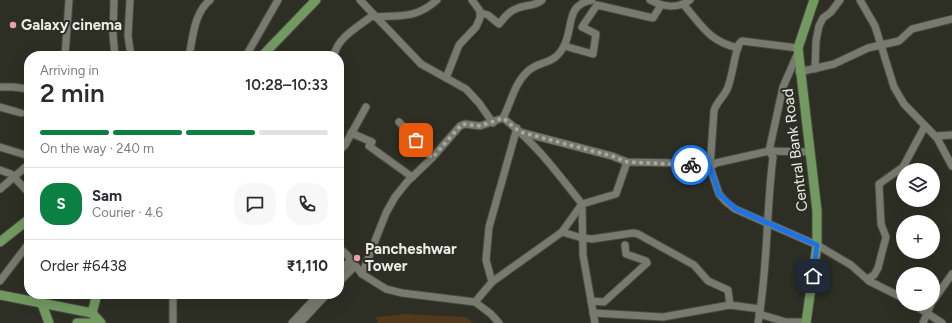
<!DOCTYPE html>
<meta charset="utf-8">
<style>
body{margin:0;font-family:Figtree,sans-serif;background:#f7f7f7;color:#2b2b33;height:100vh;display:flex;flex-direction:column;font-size:15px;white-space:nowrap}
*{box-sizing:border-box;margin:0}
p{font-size:13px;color:#7c7c81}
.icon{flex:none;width:22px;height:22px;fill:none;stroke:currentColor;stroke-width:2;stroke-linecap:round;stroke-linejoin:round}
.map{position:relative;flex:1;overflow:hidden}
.panel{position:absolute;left:24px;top:51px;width:320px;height:248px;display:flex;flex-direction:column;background:#fff;border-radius:16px;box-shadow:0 4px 16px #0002}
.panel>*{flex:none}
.controls{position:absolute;left:896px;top:163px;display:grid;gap:8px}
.controls a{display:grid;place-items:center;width:44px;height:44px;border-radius:50%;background:#fff;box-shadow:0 4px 16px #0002;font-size:20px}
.pin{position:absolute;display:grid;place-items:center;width:34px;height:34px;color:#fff;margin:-17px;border-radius:8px;box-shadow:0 2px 6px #0006}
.courier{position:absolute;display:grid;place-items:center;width:40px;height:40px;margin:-20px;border:3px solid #1a73e8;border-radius:50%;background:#fff;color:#222;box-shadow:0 1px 5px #0007}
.headline em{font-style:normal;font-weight:600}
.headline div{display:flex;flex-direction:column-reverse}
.headline{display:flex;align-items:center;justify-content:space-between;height:68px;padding:0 16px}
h1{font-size:26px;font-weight:600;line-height:30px}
.bar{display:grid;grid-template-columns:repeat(4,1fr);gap:6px 4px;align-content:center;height:48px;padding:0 16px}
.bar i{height:5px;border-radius:3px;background:#e1e1e2}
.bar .current{background:#0b8043}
.bar p{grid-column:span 4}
.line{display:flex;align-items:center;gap:10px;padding:0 16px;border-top:1px solid #e1e1e2}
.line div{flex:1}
.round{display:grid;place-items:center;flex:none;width:42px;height:42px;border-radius:16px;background:#f7f7f7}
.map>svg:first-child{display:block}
.green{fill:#52391b}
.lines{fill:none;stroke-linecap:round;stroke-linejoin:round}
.minor-casing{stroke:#484a42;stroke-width:9}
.major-casing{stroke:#484a42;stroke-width:11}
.minor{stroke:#787a6f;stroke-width:7}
.major{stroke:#729a60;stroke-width:9}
.done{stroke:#a8aaa2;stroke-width:4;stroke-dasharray:0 7.2}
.route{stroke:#1a73e8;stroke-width:5}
.poi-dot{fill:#f09ab5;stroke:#2d2f25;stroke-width:1.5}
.labels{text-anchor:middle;stroke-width:4;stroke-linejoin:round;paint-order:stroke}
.poi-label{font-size:15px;font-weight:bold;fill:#ebece6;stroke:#2d2f25;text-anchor:start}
.street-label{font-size:15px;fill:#ebece6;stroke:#2d2f25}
</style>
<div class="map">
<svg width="952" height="323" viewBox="0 0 952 323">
<rect width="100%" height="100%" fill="#2d2f25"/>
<polygon class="green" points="405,314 466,317 473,323 378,323 376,317"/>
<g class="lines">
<g class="minor-casing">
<g id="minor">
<polyline points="114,0 113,35 115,56"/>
<polyline points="130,0 128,36 131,56"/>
<polyline points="360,0 421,64 466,89 479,103 493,123"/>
<path d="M650 0C663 7 678 9 690 0"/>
<polyline points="860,0 875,26 894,87 904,104 937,138 952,166"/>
<path d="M684 5C702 26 709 41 738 48"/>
<path d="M481 13 488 15 499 24C505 17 509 11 518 8 527 4 534 7 542 0"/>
<path d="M375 17C400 15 416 19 437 0"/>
<polyline points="564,46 593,54 596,34 582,27 597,5 653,18 661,5"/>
<path d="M798 48 742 41 739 44C734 57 733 73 728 87 725 96 716 102 714 111L710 167 719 194 726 202 735 209 817 245 851 265 869 281 903 298"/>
<polyline points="65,56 69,0"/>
<path d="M189 56C193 37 194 13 210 0"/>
<polyline points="246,56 278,0"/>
<path d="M334 56C337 37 360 26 373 15"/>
<polyline points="815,69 816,41 819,26 823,18 831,12 840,0"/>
<polyline points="799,72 834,64 868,48 899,41 912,29 952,19"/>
<polyline points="446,78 459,45 476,27 480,18 480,11 472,0"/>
<polyline points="0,87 13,87 29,89"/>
<polyline points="0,107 21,113"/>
<polyline points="399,122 432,158"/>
<polyline points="520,132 612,156 627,162 675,163 710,167 716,163 769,151 783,87 797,55"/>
<polyline points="351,133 372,142 369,146 412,177"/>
<polyline points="935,136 952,135"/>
<polyline points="0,147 29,156"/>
<polyline points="339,151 345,145 366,107"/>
<polyline points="769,151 810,152"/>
<polyline points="0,170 11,174 29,193"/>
<polyline points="0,189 29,164"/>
<polyline points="562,232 582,238 592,239 633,233 638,234 694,265 708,281 728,290 730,305"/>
<polyline points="339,248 347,255 362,274 386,289 402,293 475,302 491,314 499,323"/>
<polyline points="339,272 351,260"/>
<path d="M362 274 386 213 395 197 407 182 432 158 460 126 465 124 480 126 503 118C511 103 514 84 527 72 540 59 553 67 564 46 574 27 565 5 592 0"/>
<polyline points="867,279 874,275 878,268 886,237 881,224 879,184 903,167 925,126"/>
<polyline points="0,281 29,243"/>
<polyline points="339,282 355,266"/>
<polyline points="492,282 486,260 489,227 517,128"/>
<polyline points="591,301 604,302 647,263 646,261 626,254 625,245"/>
<polyline points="933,301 952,274"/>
<path d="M475 302 492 282 562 232 582 204C558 174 535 142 503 118"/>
<polyline points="913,304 942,323"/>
<polyline points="593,313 663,317 730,305 760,309"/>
<polyline points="759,314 786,322 806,322"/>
<polyline points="173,323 173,294"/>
<polyline points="292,323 319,294"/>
<polyline points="300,323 327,294"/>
<polyline points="595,323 583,255 582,204 616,194 627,162"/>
<path d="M758 323C768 268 766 212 773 157L769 151"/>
<polyline points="923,323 931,304"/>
</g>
</g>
<g class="major-casing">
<g id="major">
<polyline points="262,56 316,0"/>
<polyline points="0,242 29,219"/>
<polyline points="0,295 92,313 101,323"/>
<polyline points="42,304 49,323"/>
<polyline points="92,313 97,294"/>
<polyline points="77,323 96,323"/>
<polyline points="806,323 817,245 817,211 798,48 814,0"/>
</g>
</g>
<use href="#minor" class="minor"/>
<use href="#major" class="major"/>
</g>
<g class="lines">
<polyline class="done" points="416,140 432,158 462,124 480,126 503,118 520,132 612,156 627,162 691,165"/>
<polyline class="route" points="691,165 710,167 719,194 736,209 817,245 813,276"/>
</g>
<g class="poi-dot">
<circle cx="13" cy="25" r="4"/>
<circle cx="357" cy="258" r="4"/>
</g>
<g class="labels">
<g class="poi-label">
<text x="21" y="30">Galaxy cinema</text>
<text x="365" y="254">Pancheshwar<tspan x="365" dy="17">Tower</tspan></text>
</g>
<g class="street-label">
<text transform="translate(795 150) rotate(-97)" y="5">Central Bank Road</text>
</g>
</g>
</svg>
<div class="controls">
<a><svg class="icon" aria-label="layers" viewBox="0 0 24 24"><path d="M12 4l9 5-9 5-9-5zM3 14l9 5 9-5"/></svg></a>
<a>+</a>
<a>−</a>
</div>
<div class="pin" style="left:416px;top:140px;background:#ea580c"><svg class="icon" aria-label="bag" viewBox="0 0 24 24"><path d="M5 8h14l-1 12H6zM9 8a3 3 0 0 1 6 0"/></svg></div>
<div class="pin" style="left:813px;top:276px;background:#1f2937"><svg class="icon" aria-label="home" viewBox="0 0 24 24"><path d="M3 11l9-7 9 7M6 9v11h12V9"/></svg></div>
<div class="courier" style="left:691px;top:165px"><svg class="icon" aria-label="bike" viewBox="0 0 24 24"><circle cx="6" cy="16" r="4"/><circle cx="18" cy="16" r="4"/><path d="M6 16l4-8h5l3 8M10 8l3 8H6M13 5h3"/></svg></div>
<section class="panel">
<div class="headline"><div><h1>2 min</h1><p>Arriving in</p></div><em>10:28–10:33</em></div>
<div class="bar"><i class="current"></i><i class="current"></i><i class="current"></i><i></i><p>On the way · 240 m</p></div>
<div class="line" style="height:72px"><b class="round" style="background:#0b8043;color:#fff">S</b><div><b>Sam</b><p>Courier · 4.6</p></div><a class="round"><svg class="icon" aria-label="chat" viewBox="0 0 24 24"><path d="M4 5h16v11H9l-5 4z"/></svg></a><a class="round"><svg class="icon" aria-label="phone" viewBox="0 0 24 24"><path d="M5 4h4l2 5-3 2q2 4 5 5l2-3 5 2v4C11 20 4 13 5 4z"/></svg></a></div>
<div class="line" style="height:52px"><div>Order #6438</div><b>₹1,110</b></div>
</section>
</div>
